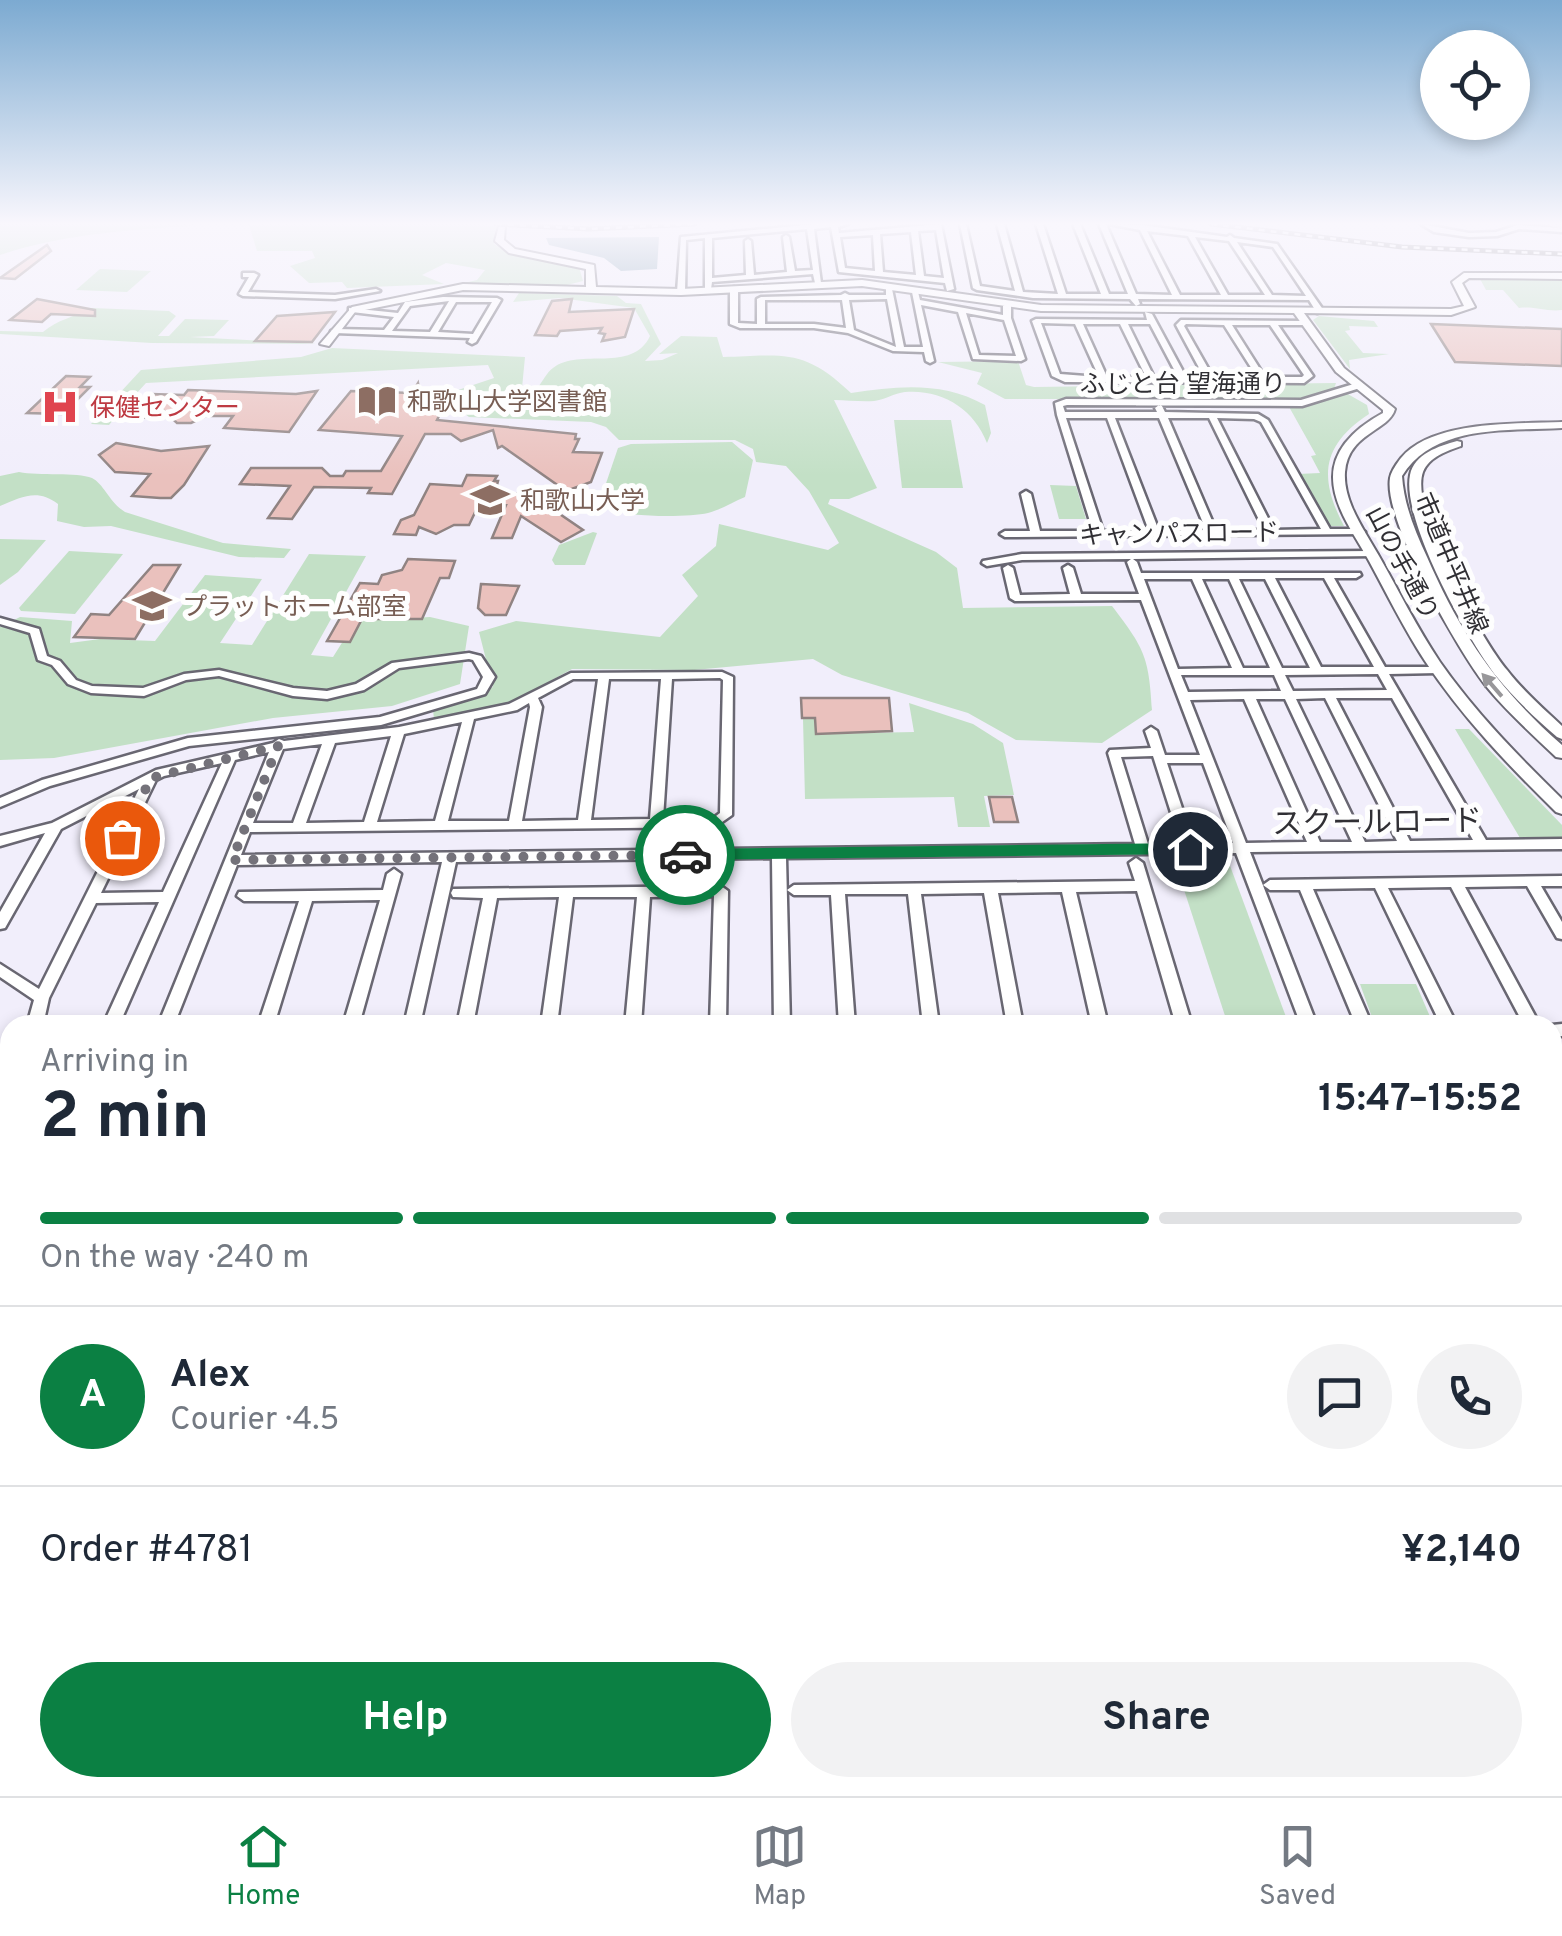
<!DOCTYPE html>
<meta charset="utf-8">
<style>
body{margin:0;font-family:Overpass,"Noto Sans JP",sans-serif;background:#f2f2f3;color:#1f2937;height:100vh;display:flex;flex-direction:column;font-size:38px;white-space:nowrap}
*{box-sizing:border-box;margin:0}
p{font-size:32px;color:#747a83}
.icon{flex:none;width:55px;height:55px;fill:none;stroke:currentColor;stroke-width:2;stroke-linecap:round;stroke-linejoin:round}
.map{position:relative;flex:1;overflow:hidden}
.sheet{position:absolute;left:0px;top:1015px;width:1562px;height:782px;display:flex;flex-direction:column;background:#fff;border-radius:30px 30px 0 0;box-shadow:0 5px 15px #0003}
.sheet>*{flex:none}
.tools{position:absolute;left:1420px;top:30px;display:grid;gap:20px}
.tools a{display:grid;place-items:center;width:110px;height:110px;border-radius:50%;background:#fff;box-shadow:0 5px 15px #0003;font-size:50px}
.pin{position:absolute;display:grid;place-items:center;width:85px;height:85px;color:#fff;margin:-42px;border:5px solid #fff;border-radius:50%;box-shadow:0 2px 10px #0007}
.courier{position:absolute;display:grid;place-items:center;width:100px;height:100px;margin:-50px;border:8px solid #0b8043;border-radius:50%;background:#fff;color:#222;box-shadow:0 2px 12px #0007}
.head em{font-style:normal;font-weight:700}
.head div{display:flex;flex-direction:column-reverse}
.head{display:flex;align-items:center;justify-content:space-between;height:170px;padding:0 40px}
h1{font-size:65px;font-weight:700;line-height:75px}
.bar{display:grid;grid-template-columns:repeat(4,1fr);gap:15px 10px;align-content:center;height:120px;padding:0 40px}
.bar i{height:12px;border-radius:8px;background:#e0e1e3}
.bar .on{background:#0b8043}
.bar p{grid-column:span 4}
.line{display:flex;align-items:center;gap:25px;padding:0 40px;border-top:2px solid #e0e1e3}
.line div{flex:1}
.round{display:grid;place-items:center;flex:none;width:105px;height:105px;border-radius:52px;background:#f2f2f3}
.button{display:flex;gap:20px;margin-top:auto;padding:20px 40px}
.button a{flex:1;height:115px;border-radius:60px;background:#0b8043;color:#fff;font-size:40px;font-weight:700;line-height:115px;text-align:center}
.button a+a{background:#f2f2f3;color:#1f2937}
.tab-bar{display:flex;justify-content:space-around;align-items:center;height:140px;border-top:2px solid #e0e1e3;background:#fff;font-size:28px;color:#747a83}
.tab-bar a{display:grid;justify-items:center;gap:5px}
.tab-bar .on{color:#0b8043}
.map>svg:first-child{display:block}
.green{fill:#c3e0c6}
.water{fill:#7b9baf}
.building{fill:#eac1bd;stroke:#908382;stroke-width:2.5}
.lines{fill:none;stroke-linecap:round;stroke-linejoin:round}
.minor-casing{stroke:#696772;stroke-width:5}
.tertiary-casing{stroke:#696772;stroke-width:4}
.secondary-casing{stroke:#696772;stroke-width:5}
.minor{fill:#fff;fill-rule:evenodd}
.tertiary{fill:#fff;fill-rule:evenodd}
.secondary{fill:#ebd4dd;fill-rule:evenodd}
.rail-casing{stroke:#717077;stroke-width:5}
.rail{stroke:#fefefe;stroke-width:2.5;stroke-dasharray:6;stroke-linecap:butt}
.oneway{fill:#98979a}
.route{fill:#0b8043}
.done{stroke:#74727a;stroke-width:10;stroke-dasharray:0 18}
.labels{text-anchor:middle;stroke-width:10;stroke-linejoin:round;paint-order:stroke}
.far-street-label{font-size:25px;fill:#302f34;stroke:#fefefe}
.far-education-label{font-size:25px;fill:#785e54;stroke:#fefefe;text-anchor:start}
.far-health-label{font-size:25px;fill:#be3a42;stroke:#fefefe;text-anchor:start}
.street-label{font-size:30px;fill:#302f34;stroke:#fefefe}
</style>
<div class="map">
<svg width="1562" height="1796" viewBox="0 0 1562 1796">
<rect width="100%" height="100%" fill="#f1eefb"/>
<g class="green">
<polygon points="479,224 496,227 494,244 508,253 579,267 583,281 567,285 460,284 477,280 485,270 446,263 422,275 444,284 347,288 342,282 309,283 290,266 315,258 312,251 257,251 249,225"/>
<path d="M0 225V224L201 225C132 230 66 233 0 255Z"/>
<polygon points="100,269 151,271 127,292 76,290"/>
<path d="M1479 277 1562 280V310C1547 312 1535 306 1519 308L1503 290H1486Z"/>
<path d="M519 293 617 296 626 303 641 304 661 344 645 361 662 360 678 353 659 354 681 336 717 337 723 357C784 355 804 348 851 393 898 386 942 381 985 405L991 433 987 443C974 409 942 389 905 392 894 393 885 400 874 401 861 402 847 400 834 400L877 488 849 499H830L828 504 936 552 957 568 963 608 1112 606C1144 648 1149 656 1152 710L1102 743 1016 740 968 713 842 675 813 659 694 670 572 669 507 705 434 719 433 710 493 687 479 632 516 621 660 637 698 596 682 575 716 546 719 524 828 550 839 543 809 491 786 466 756 462 753 449 735 440H619L606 427 591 422 469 417 461 411 449 393 494 378 488 365 146 383 125 406V394L124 407 109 425 91 424 141 370 301 357 332 348 525 357 522 388 538 387C543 381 547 372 553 368 580 347 632 374 650 336L634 308 560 298 513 302Z"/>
<path d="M91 308 169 311 176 316 158 336H169L185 319 229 320 214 336 190 337 318 344 152 343 0 334V331L43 332C58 319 73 318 91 308Z"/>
<polygon points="1319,316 1374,321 1378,327 1349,326 1350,330 1345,331 1363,353 1389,354 1349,360 1350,369 1313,320"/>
<polygon points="1018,361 1026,385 1034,387 1336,383 1334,389 1299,399 1005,399 977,384 982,373 938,362"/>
<path d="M1346 393 1367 405 1369 414C1322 445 1318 477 1344 526H1327L1298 474 1320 473 1311 456 1316 455 1288 405 1315 403Z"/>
<polygon points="894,420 951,420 963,488 902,488"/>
<path d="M732 442 753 460 745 497C733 502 720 510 708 513 685 518 614 518 599 504L618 448 631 444Z"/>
<path d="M19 472C39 476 77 472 92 478 104 484 109 502 125 512L223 543 291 549 284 558 239 557 111 526 84 527 57 521 58 504C37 488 22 497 0 506V476Z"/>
<polygon points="1050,485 1076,486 1086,519 1059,519"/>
<polygon points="593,532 597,533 585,565 555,565 552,560 559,545"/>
<polygon points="0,539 46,540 18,572 0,585"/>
<polygon points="69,551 123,554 75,614 21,611 19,608"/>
<polygon points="309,554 366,556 311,655 333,657 345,638 330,635 341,622 430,617 469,626 460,684 392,706 273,718 54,758 0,760 0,627 20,617 72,621 70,643 100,639 155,641 205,575 262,579 220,643 252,645"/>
<polygon points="909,703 973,724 1003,743 1014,795 984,796 990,827 958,827 954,797 805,799 803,719 814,719 817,734 914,732"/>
<polygon points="1455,729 1469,729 1562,825 1562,838 1520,838"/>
<polygon points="1174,859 1223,859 1229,863 1289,1025 1228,1025"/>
<polygon points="1360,984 1416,984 1431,1019 1373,1020"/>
<polygon points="1553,1737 1562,1763 1562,1796 1482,1796 1479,1788 1552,1788"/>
</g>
<polygon class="water" points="659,237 657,269 621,271 604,258 549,245 546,238"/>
<g class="building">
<polygon points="47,245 51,251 15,279 0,278"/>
<polygon points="37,299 95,310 95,316 51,314 42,322 10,320"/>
<polygon points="572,299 569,312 634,309 625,337 602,341 605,334 599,333 602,328 560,331 557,336 535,335 552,301"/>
<polygon points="335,312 312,342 255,341 277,316"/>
<polygon points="1431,324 1562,329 1562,366 1455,362"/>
<polygon points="66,376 90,377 80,387 90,387 63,414 27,413"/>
<polygon points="418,383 422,408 441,412 437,420 576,434 575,439 579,439 573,452 602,453 591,482 566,491 502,446 498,448 493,430 461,441 451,434 425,434 392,494 368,493 371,488 314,487 292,519 268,518 290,486 240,484 251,468 322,468 330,476 343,476 346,471 381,471 402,436 319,430 351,391 412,393"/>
<polygon points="188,390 296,394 317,391 289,432 224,428 233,416 206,416 191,423 177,423 161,408 153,418 129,417 151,394 184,395"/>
<polygon points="116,443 161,451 209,446 184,485 171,498 160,498 132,496 150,474 115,472 99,455"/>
<polygon points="467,475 497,476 494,481 498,481 492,504 479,504 469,525 454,525 436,534 419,527 416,535 394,534 401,520 414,515 430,484 462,486"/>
<polygon points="526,493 532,495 583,530 561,542 521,516 512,538 492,538 506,505 492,504 513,494"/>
<polygon points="408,559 455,561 449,578 440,578 422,619 362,619 350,642 327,641 360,583 378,584 382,575 402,570"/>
<polygon points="153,565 180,565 135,639 74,637 91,614 109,615"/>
<polygon points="481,584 519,586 506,615 485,615 478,608"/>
<polygon points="801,698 889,698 892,731 816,734 815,718 802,718"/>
<polygon points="989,797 1012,797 1018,822 994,822"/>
</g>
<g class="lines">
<g class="minor-casing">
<g id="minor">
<path d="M816 224H848L838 227 839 233 941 224 954 289 947 291 945 283 839 272 831 227 814 229 821 283H815L813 274 712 282 711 289H705V238L686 240 685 292 681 294 677 292 681 237ZM807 229 813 270 795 271 789 237 786 235 783 237 787 272 754 275 751 241 748 239 745 241 746 275 712 278V238ZM936 230 944 278 924 276 918 231ZM911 232 916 275 883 272 880 234ZM873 235 875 271 845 268 840 237Z"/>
<path d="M960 224H966L980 286 1015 291 997 224H1004L1023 292 1058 294 1036 224H1043L1066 294H1101L1073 224H1080L1109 294H1128L1099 224H1106L1136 294 1172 295 1140 230 1109 224 1142 225 1227 237 1230 235 1234 238 1277 244 1324 311 1317 313 1309 300 1138 299 1140 304 1136 306 1130 299 1033 298 977 290 973 288ZM1147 231 1188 236 1221 295H1180ZM1195 237 1229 241 1265 295H1228ZM1237 242 1273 247 1306 296 1272 295Z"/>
<polygon points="1421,224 1469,233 1496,232 1518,225 1562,228 1562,232 1519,229 1497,236 1469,237 1434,232"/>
<polygon points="243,273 254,273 258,275 248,292 335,295 376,289 380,291 335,299 243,296 239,294 249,277 243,277"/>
<path d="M734 287 738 289V323L757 324V299L761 297 841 295 845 293 849 295H886V289H892L904 347H923L912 292H918L920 300 1003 315V306L1007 304 1011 306V318L1025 359 1021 361 973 359 958 312 921 305 934 361 930 363 926 361 924 352 893 351 848 333 814 328H740L730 324V289ZM887 299 896 347 854 330 849 300ZM765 300H842L846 328 814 324H765ZM966 313 1004 320 1016 356 979 355Z"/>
<path d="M443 297 497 298 501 300 476 342 472 344 468 342 470 338 335 333 331 331 335 329 384 330 394 317 352 312H349V308L398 313 405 302ZM449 301 430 332 392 331 410 306ZM456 302H492L473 334 438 332Z"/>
<path d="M1145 312 1152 314 1186 377H1204L1176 325 1181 320 1308 321V325H1278L1313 376 1304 383 1065 382 1052 376 1032 321 1036 319 1147 320ZM1041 323 1075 324 1099 377 1060 374ZM1083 324H1120L1146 377H1107ZM1128 324H1150L1178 377H1154ZM1186 324 1224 325 1257 377H1213L1184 326ZM1232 325H1270L1304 375 1302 377H1265Z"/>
<path d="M1357 383 1360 384V388L1302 406 1067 405 1063 406 1065 412H1157L1155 408 1159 405 1162 406 1165 412 1258 414 1268 420 1330 529H1360L1365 532 1364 534 1005 537 1000 534 1005 531H1030L1021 494 1026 491 1031 494 1040 531H1093L1057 415 1055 403 1066 399 1301 400ZM1066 418H1107L1149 531H1103ZM1115 418H1159L1206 530 1159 531ZM1168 418H1209L1264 530H1216ZM1217 418 1254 419 1261 422 1321 529 1274 530Z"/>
<path d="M1372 551 1377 554 1376 556 1133 559 1137 562 1141 573H1360L1361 575 1356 578H1334L1385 667H1438L1444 670 1438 673 1389 674 1486 840 1562 839V849L1250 852 1317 1025H1301L1236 853 786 858 790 1025H774L772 858 456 862 420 1025H404L442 862 237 865 174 1025H158L269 752 235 760 119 1025H103L159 902 96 903 49 998 43 1025H27L34 1000 0 977V964L39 989 139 789 61 829 5 928 0 929V912L45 833 0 846V836L52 823 156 770 273 743 279 739 284 741 399 727 509 704 571 673 722 672 733 677 732 815 715 827 250 832 241 855 1135 844 1108 753 1110 750 1151 748 1145 731 1151 727 1157 731 1165 755H1200L1141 600 1015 601 1010 598 1003 568 1008 565 1013 568 1020 595 1070 594 1063 568 1068 565 1073 568 1081 594H1139L1127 562 1131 559 1022 560 987 566 982 563 983 561 1022 554ZM1275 578H1324L1374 667H1321ZM1144 579H1192L1232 668 1178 669ZM1202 579H1229L1270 668H1243ZM1239 579H1265L1310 668H1282ZM1378 674 1387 690 1293 691 1285 675ZM1181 675H1274L1281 691 1188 692ZM720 678 723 680 720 813 712 819H663L672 679ZM573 679H598L578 820 522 821 542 707 538 698ZM609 679H661L650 819 591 820ZM1325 698 1397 841 1365 842 1296 699ZM1336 698H1392L1473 840 1410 841ZM1244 699 1307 842 1246 843 1190 700ZM1256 699H1285L1352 842H1320ZM529 703 530 707 509 821H448L474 719 517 710ZM462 722 435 821 377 822 404 734ZM391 736 364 822 306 823 335 743ZM322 744 293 823H253L283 749ZM1153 756 1154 759 1181 844H1148L1121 757ZM222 763 163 892 101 893 156 780 164 776ZM1167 763H1203L1233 843 1194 844Z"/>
<polygon points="0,618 39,629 47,656 60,661 76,680 92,686 143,688 184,674 219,670 293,688 327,691 356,684 392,663 469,653 481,656 495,677 485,694 381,725 189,746 50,786 0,807 0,798 42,780 188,738 380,717 477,689 483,677 473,660 469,659 399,668 364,690 327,699 293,696 219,676 186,680 144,696 91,693 68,684 52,665 38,660 30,633 0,624"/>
<polygon points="1136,858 1143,863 1192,1025 1176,1025 1137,891 1076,892 1108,1025 1092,1025 1062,892 998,893 1023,1025 1007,1025 984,893 921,894 939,1025 923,1025 908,894 845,894 855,1025 839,1025 831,895 794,895 787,890 794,885 1135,881 1129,863"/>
<polygon points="394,869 401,874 359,1025 343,1025 380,900 312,901 274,1025 258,1025 299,901 244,901 237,896 239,892 383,890 387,874"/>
<polygon points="1562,876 1562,886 1541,886 1562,922 1562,939 1557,938 1527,886 1465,887 1540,1025 1524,1025 1451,887 1388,888 1457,1025 1441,1025 1375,888 1313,889 1372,1025 1356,1025 1300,890 1270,890 1263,885 1270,880"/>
<polygon points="721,886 728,891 726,1025 710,1025 714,896 650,897 641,1025 625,1025 637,897 573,897 557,1025 541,1025 559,897 497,898 473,1025 457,1025 483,898 453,897 451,893 453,889"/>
<polygon points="1562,1024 1562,1036 1552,1037 1552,1025"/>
<polygon points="1552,1058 1557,1059 1562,1067 1562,1088 1556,1086 1552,1079"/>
<polygon points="1562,1209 1562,1225 1552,1226 1552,1210"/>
<rect x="1552" y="1368" width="10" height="18"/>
<polygon points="10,1404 10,1437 7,1445 0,1448 0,1415 3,1407"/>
<polygon points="1552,1461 1559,1464 1562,1471 1562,1503 1555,1500 1552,1495"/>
<polygon points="1552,1655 1560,1658 1562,1664 1562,1702 1554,1699 1552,1695"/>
<polygon points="10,1776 10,1788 21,1788 19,1796 0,1796 2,1779"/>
<polygon points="130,1788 154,1788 151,1796 127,1796"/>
<polygon points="219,1788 243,1788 241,1796 217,1796"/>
<polygon points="306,1788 330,1788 328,1796 304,1796"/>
<polygon points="433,1788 456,1788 456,1796 432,1796"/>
<polygon points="562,1788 585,1788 586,1796 562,1796"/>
<polygon points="693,1788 716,1788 716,1796 692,1796"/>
<polygon points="787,1788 810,1788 811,1796 787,1796"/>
<polygon points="884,1788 907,1788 909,1796 885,1796"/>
<polygon points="1015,1788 1038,1788 1040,1796 1016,1796"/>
<polygon points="1141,1788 1164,1788 1167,1796 1143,1796"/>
<polygon points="1272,1788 1295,1788 1298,1796 1274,1796"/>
<polygon points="1399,1788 1422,1788 1426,1796 1402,1796"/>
</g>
</g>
<g class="tertiary-casing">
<g id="tertiary">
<path d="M499 226H505L504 240 515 249 594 265 596 287 681 289 862 280 1041 305 1451 309 1464 306 1452 282 1464 273H1562V279L1469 278 1462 283 1475 307 1451 315 1304 313 1344 368 1395 409C1389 431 1348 433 1345 472 1343 502 1365 531 1379 556 1399 591 1417 628 1440 662 1475 712 1518 756 1562 799V814L1556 812C1508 765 1462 717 1425 661 1404 629 1387 594 1369 561 1355 535 1333 507 1333 477 1333 447 1359 426 1383 413V410L1336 372 1294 313 1041 311 862 286 681 295 463 290 355 312 329 346 320 344 352 307 463 284 586 287V269L509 253 495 241Z"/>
<path d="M1562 422V428C1508 431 1434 424 1402 476 1404 505 1415 531 1427 557 1461 635 1498 689 1562 745V758L1556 757C1532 734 1507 712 1486 686 1459 652 1383 520 1390 478 1391 472 1397 463 1401 458 1432 420 1517 424 1562 422Z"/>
<path d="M1457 441 1461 442V446C1447 451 1429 457 1423 472 1409 510 1481 639 1507 670 1523 691 1543 708 1562 726V739L1557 737C1536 719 1515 699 1497 677 1469 642 1401 520 1410 475 1414 454 1439 446 1457 441Z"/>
<rect x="1552" y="1291" width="10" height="22"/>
</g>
</g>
<g class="secondary-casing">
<polygon id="secondary" points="1542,224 1562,224 1562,229"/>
</g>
<use href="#minor" class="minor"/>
<use href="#tertiary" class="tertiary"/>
<use href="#secondary" class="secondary"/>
<g class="rail-casing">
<g id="rail">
<polyline points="496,224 589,229 695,224"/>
<polyline points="1211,224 1402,247 1562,254"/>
</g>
</g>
<use href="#rail" class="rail"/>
</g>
<defs><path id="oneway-solid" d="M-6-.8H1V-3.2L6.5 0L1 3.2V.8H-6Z" transform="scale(2.5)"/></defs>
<use class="oneway" href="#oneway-solid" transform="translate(1492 685) rotate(-131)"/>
<linearGradient id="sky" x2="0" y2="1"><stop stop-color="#7caad1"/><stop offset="0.47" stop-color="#f9f7fd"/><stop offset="1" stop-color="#f9f7fd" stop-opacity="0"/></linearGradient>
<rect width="1562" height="476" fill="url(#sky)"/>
<polygon class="route" points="1190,843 1197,849 1190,854 685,860 677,855 685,849"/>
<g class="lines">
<polyline class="done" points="122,838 151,778 278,746 232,860 685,855"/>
</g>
<defs>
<g id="library-bare" transform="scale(3)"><path d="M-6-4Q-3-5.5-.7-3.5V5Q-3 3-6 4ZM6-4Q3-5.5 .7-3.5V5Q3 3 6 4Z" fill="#8d6e63" stroke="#fefefe" stroke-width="2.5" paint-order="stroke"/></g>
<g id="hospital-bare" transform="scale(3)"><path d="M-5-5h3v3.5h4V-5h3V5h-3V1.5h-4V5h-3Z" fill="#e0444e" stroke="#fefefe" stroke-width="2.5" paint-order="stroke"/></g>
<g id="university-bare" transform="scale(3)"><path d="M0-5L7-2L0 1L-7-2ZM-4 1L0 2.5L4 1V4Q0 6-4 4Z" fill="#8d6e63" stroke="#fefefe" stroke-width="2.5" paint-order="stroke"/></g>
</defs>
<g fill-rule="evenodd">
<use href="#library-bare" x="377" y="401"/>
<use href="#hospital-bare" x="60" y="407"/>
<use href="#university-bare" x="490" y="500"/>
<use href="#university-bare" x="152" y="606"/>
</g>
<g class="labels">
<g class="far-street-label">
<text x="1183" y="392">ふじと台 望海通り</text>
<text transform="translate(1179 533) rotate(-1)" y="9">キャンパスロード</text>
<text transform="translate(1403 563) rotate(62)" y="9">山の手通り</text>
<text transform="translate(1452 563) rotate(67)" y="9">市道中平井線</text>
</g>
<g class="far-education-label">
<text x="407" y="410">和歌山大学図書館</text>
<text x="520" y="509">和歌山大学</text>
<text x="182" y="615">プラットホーム部室</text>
</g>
<g class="far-health-label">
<text x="90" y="416">保健センター</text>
</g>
<g class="street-label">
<text transform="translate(1377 822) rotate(-1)" y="10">スクールロード</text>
</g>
</g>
</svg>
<div class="tools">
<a><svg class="icon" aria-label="locate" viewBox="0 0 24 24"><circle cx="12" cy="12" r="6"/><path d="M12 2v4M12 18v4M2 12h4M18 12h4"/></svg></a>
</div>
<div class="pin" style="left:122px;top:838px;background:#ea580c"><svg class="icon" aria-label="bag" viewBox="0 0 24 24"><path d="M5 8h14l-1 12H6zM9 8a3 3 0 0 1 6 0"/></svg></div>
<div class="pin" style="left:1190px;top:849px;background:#1f2937"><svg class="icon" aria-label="home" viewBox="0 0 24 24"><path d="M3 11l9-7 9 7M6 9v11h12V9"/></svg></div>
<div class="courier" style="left:685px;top:855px"><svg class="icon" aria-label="car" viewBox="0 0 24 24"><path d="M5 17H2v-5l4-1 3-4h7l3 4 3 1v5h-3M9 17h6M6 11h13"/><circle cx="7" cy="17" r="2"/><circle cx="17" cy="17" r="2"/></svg></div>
<section class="sheet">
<div class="head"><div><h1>2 min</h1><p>Arriving in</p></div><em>15:47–15:52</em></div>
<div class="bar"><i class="on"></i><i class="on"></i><i class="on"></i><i></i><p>On the way · 240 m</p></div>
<div class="line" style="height:180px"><b class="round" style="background:#0b8043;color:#fff">A</b><div><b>Alex</b><p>Courier · 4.5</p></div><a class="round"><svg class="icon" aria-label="chat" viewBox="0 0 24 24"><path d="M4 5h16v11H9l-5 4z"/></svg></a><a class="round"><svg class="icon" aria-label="phone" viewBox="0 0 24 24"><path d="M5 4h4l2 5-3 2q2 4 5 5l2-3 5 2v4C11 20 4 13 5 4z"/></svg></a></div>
<div class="line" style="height:130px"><div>Order #4781</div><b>¥2,140</b></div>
<div class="button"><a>Help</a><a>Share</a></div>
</section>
</div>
<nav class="tab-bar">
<a class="on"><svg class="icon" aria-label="home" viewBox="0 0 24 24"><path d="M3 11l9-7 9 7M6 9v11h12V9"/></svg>Home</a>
<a><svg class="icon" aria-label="map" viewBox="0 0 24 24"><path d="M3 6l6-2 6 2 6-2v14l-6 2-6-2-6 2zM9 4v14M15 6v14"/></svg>Map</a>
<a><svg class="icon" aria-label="saved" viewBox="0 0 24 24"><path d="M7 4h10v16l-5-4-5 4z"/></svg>Saved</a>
</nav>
